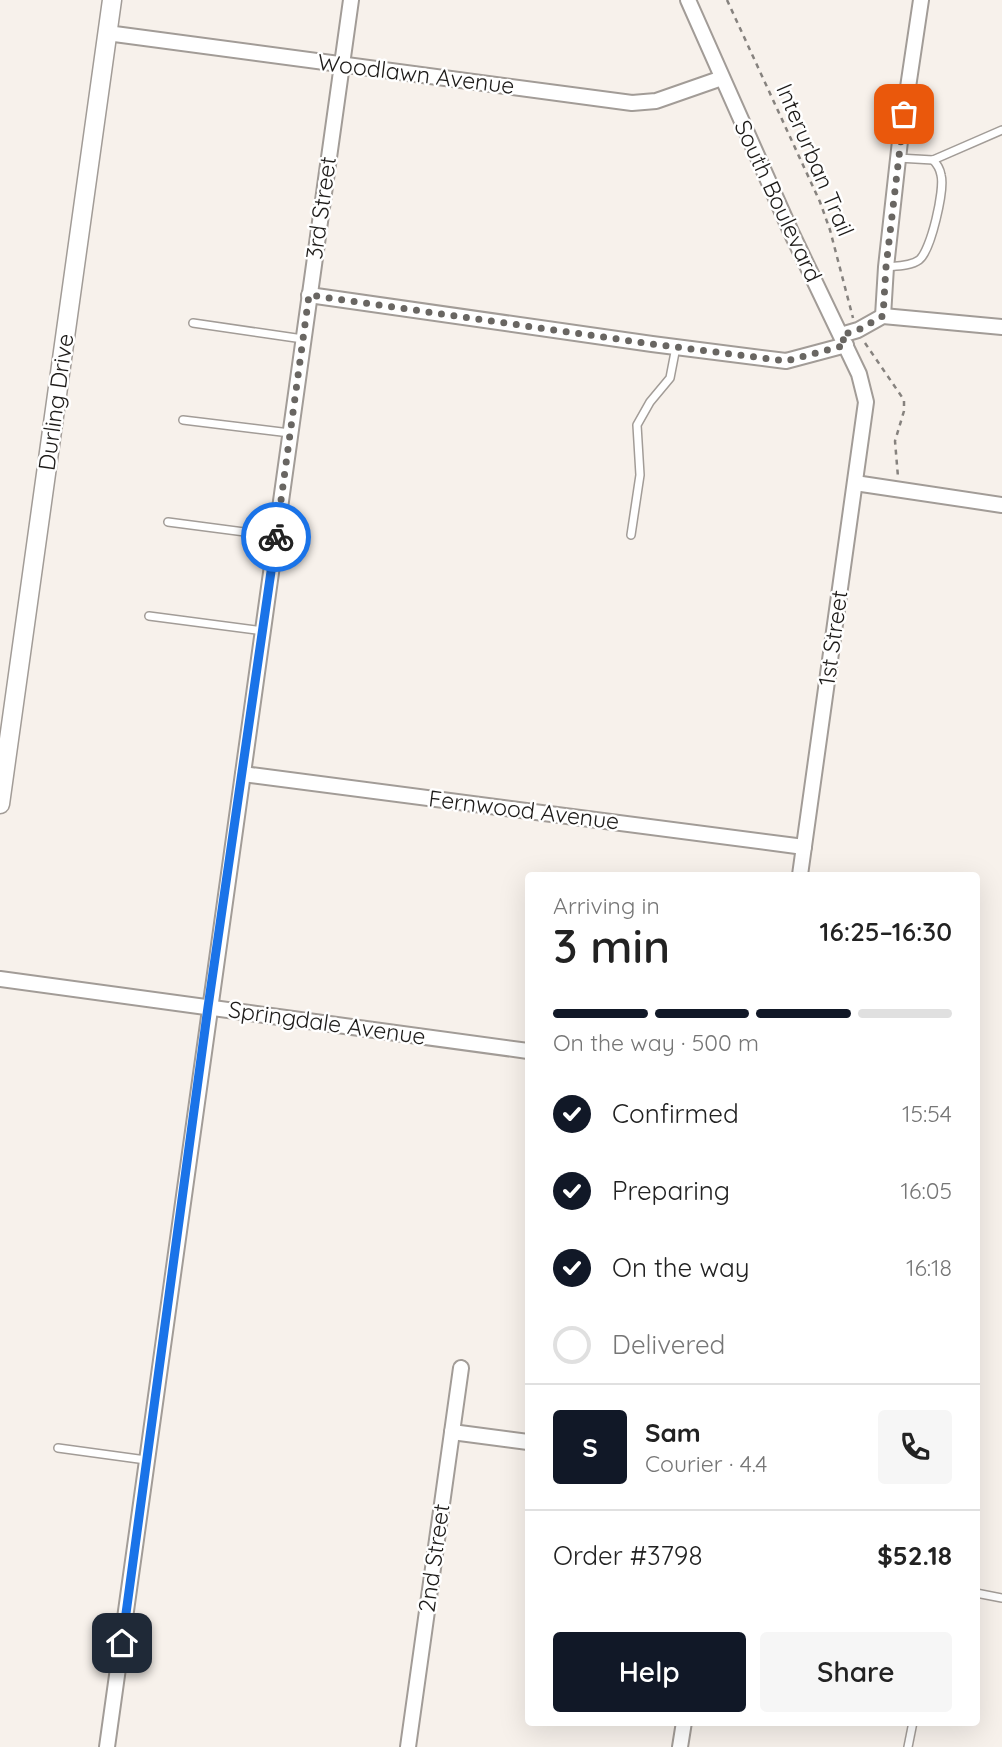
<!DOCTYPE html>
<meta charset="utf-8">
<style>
body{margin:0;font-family:Quicksand,sans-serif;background:#f6f6f6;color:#222;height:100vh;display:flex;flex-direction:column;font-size:26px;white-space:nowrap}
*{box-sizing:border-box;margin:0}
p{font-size:23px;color:#767676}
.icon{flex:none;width:38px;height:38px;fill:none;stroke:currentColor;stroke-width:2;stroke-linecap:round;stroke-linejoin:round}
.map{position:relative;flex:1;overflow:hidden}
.drawer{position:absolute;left:525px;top:872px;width:455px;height:854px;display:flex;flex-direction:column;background:#fff;border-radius:7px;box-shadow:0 7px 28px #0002}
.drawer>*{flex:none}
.pin{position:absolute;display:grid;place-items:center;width:60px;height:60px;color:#fff;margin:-30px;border-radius:14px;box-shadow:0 4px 10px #0006}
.courier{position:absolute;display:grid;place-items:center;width:70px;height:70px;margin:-35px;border:5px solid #1a73e8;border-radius:50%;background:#fff;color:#222;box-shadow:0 2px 9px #0007}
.overview em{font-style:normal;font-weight:600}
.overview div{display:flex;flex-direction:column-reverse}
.overview{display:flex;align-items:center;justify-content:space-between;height:119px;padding:0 28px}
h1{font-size:46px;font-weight:600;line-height:52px}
.bar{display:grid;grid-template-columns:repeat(4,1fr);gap:10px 7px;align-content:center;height:84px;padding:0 28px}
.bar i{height:9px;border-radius:5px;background:#e0e0e0}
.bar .on{background:#111827}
.bar p{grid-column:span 4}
.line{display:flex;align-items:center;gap:18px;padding:0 28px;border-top:2px solid #e0e0e0}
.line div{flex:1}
.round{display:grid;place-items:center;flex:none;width:74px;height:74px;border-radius:7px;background:#f6f6f6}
ol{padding:0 28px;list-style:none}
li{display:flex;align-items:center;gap:21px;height:77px}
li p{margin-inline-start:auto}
li .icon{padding:7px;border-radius:50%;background:#111827;color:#fff;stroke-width:4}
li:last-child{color:#767676}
li i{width:38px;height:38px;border:4px solid #e0e0e0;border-radius:50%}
.action{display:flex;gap:14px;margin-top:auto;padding:14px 28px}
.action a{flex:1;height:80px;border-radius:7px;background:#111827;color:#fff;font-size:28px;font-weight:600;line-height:80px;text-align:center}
.action a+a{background:#f6f6f6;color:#222}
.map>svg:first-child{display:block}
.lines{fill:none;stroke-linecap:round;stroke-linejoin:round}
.service-casing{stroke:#a29c97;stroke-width:10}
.minor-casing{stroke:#a29c97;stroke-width:18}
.tertiary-casing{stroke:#a29c97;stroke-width:21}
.path{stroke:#86827e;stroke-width:2.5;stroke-dasharray:5 5;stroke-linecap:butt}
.service{stroke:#fff;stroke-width:7}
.minor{stroke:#fff;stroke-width:14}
.tertiary{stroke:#fff;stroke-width:18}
.done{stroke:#696662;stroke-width:7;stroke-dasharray:0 12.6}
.route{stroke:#1a73e8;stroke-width:9}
.labels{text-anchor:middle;stroke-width:5;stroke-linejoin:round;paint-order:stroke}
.street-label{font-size:23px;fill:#1d1b19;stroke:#fff}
</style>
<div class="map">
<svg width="1002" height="1747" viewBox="0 0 1002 1747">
<rect width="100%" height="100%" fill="#f7f1eb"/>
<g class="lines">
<g class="service-casing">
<g id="service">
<polyline points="898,158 933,160 1002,130"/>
<path d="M886 267C896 266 911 266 919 260 931 251 945 189 941 175 940 169 937 164 933 160"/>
<polyline points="193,323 303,339"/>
<polyline points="183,420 290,433"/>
<polyline points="168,522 275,536"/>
<polyline points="631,535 640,475 637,425 650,402 670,378 676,347"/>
<polyline points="149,616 263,631"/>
<polyline points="58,1448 146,1460"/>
<polyline points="976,1593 1002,1598"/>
<polyline points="908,1747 913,1722"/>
</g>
</g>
<g class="minor-casing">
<g id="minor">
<polyline points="688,0 791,232 859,374 866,402 800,875"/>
<polyline points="107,33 632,103 656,101 722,78"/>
<polyline points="309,295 652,344 786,361 846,345"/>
<polyline points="883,316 886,267 900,141 921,0"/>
<polyline points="841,335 858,330 883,316 1002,327"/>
<polyline points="855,483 1002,505"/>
<polyline points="243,774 804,847"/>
<polyline points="0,979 528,1051"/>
<polyline points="452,1432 528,1442"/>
<path d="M107 1747C187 1164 269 582 351 0"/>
<polyline points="408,1747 461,1368"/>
<polyline points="680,1747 684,1722"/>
</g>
</g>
<g class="tertiary-casing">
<polyline id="tertiary" points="0,804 112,0"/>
</g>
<g class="path">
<polyline points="727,0 820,202 830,230 853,318"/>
<polyline points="865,343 904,400 904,411 895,441 898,477"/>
</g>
<use href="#service" class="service"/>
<use href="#minor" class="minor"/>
<use href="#tertiary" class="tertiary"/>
</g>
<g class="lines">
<polyline class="done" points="276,537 309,295 652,344 786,361 846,345 841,335 858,330 883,316 886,267 904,114"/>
<polyline class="route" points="122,1643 208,1007 276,537"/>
</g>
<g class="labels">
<g class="street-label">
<text transform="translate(416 74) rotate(7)" y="8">Woodlawn Avenue</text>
<text transform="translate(815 160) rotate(67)" y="8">Interurban Trail</text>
<text transform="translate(778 201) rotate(65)" y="8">South Boulevard</text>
<text transform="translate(321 208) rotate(-82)" y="8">3rd Street</text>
<text transform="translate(56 402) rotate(-82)" y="8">Durling Drive</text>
<text transform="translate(833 638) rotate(-82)" y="8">1st Street</text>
<text transform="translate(524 810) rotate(7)" y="8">Fernwood Avenue</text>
<text transform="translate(327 1023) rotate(8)" y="8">Springdale Avenue</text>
<text transform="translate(434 1558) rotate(-82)" y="8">2nd Street</text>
</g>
</g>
</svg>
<div class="pin" style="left:904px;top:114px;background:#ea580c"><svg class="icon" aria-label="bag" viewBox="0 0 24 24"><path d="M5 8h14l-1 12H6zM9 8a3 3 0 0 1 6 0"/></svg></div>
<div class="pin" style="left:122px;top:1643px;background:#1f2937"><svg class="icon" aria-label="home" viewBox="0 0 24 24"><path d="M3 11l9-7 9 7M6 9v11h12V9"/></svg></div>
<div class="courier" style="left:276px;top:537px"><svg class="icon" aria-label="bike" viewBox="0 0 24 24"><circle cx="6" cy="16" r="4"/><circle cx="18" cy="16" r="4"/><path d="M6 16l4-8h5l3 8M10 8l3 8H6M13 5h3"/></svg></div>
<section class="drawer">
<div class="overview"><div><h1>3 min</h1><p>Arriving in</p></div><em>16:25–16:30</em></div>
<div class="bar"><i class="on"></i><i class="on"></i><i class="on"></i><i></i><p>On the way · 500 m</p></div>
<ol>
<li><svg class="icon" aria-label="check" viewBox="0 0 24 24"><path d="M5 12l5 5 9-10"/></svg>Confirmed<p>15:54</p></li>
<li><svg class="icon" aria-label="check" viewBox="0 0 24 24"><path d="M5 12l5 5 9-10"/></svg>Preparing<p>16:05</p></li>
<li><svg class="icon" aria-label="check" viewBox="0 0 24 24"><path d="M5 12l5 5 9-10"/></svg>On the way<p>16:18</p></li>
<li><i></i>Delivered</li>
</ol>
<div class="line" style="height:126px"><b class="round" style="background:#111827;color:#fff">S</b><div><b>Sam</b><p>Courier · 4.4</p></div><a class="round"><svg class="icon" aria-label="phone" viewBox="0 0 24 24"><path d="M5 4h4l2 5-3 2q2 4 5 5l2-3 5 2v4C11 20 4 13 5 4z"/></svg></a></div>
<div class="line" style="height:91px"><div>Order #3798</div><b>$52.18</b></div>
<div class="action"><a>Help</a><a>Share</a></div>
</section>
</div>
